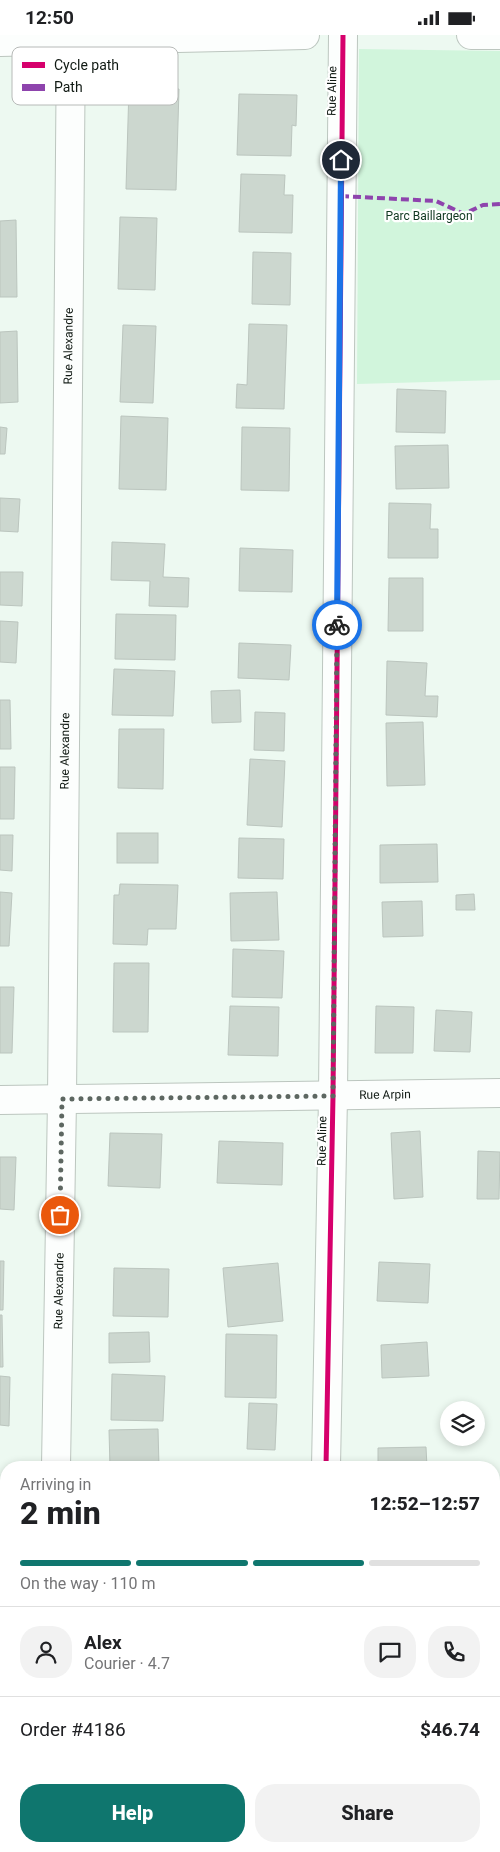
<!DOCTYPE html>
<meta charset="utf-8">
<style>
body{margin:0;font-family:Roboto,sans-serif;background:#f2f2f2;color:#202124;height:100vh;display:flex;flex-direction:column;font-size:19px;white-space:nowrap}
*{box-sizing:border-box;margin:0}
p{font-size:16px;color:#757577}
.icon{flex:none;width:28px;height:28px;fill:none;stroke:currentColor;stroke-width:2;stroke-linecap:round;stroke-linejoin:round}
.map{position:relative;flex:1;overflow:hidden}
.panel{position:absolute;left:0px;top:1426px;width:500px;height:391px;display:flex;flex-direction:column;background:#fff;border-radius:20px 20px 0 0;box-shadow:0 2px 8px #0003}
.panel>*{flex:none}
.tools{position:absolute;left:440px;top:1366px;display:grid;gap:10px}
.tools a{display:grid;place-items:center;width:45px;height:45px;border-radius:50%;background:#fff;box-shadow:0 2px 8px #0003;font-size:25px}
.pin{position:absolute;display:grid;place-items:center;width:42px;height:42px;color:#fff;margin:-21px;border:2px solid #fff;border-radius:50%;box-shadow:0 1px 5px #0007}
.courier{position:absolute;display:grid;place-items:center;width:50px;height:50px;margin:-25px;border:4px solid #1a73e8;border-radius:50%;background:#fff;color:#222;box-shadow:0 1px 6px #0007}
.summary em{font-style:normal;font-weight:800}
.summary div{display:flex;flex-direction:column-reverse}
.summary{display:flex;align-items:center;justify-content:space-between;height:85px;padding:0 20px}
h1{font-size:32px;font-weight:800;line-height:38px}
.bar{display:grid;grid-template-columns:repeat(4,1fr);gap:8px 5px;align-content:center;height:60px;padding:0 20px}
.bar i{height:6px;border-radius:4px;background:#e0e0e0}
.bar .current{background:#0f766e}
.bar p{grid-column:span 4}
.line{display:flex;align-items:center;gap:12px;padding:0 20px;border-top:1px solid #e0e0e0}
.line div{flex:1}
.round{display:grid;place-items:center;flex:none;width:52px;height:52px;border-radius:20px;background:#f2f2f2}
.button{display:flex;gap:10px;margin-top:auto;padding:10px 20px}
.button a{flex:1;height:58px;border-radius:20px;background:#0f766e;color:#fff;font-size:20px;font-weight:800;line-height:58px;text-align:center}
.button a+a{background:#f2f2f2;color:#202124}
.status{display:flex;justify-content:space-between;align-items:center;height:35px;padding:0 25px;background:#fff;direction:ltr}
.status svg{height:14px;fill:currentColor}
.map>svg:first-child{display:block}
.green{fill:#d1f5dc}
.building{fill:#ccd7cf;stroke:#bbc5be}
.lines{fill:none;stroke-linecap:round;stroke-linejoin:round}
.minor-casing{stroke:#bcc6bf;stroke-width:30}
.minor{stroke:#fcfefd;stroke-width:28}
.quiet{stroke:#8e44ad;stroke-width:4;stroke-dasharray:8 4;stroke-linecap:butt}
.cycleway-casing{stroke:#fff;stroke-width:8}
.cycleway{stroke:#d6006c;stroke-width:5}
.done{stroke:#5d6761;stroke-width:5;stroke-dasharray:0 9}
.route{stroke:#1a73e8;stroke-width:6}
.labels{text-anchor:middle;stroke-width:4.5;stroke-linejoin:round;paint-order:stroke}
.street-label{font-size:12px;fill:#101913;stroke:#fff}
.park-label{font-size:12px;fill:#0f3820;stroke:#fff}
.key{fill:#fff;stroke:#b7bab8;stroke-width:1}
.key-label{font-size:14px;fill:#101913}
</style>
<div class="status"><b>12:50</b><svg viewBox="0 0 49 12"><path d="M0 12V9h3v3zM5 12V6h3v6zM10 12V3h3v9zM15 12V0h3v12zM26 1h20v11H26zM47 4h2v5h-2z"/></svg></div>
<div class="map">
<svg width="500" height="1817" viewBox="0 0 500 1817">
<rect width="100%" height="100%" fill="#edf9f1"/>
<polygon class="green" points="359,14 500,16 500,345 357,349"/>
<g class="building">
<polygon points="129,52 179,54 176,155 126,154"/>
<polygon points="239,59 297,60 296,91 292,90 291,121 237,120"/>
<polygon points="241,139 285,140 284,160 293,160 292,198 239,197"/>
<polygon points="120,182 157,183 155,255 118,254"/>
<polygon points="16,185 17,262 0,262 0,186"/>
<polygon points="253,217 291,218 290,270 252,269"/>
<polygon points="249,289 287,290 284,374 236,373 237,349 247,350"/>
<polygon points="123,290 156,291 153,368 120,367"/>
<polygon points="17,296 18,367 0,368 0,297"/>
<polygon points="397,354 446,356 445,398 396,397"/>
<polygon points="121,381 168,383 166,455 119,454"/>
<polygon points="0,392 7,393 5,419 0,419"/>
<polygon points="242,392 290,393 289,456 241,455"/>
<polygon points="448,410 449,453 396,454 395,411"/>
<polygon points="0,463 20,464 18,497 0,496"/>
<polygon points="389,468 431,469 430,494 438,494 438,523 388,523"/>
<polygon points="112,507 165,509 163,542 189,543 188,572 149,571 150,546 111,545"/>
<polygon points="240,513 293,515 292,557 239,556"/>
<polygon points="0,537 23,537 22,571 0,570"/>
<polygon points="389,543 423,543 423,596 388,596"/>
<polygon points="116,579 176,580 175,625 115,624"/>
<polygon points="0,586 18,587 16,628 0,627"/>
<polygon points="239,608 291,610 289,645 238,643"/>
<polygon points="387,626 427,628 425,661 438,661 437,682 386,680"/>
<polygon points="114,634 175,636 173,681 112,680"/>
<polygon points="240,655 241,687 212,688 211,656"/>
<polygon points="0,665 10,665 11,714 0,714"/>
<polygon points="255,677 285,678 284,716 254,715"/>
<polygon points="423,687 425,750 387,751 386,688"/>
<polygon points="119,694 164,694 163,754 118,753"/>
<polygon points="250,724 285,726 282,792 247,790"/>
<polygon points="0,732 15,732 14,784 0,784"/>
<rect x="117" y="798" width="41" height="30"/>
<polygon points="0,800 13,800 12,836 0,835"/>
<polygon points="239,803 284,804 283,844 238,843"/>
<polygon points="437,809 438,847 380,848 380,810"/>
<polygon points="120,849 178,850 176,894 148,894 147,910 113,909 114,860 119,860"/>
<polygon points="0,857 12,858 9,911 0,911"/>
<polygon points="277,857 279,905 231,906 230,858"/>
<polygon points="474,859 475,875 456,875 456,860"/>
<polygon points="422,866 423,901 383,902 382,867"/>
<polygon points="233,914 284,916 282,963 232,962"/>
<polygon points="114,928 149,928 148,997 113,997"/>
<polygon points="0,952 14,952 12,1018 0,1018"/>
<polygon points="230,971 279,972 278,1021 228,1020"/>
<polygon points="376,971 414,972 413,1018 375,1018"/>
<polygon points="436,975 472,977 470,1017 434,1016"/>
<polygon points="420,1096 423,1162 394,1164 391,1098"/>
<polygon points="110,1098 162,1099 160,1153 108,1151"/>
<polygon points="219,1106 283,1108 282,1150 217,1148"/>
<polygon points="478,1116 500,1117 499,1164 477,1164"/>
<polygon points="0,1122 16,1122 14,1175 0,1174"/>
<polygon points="0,1226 4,1226 3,1275 0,1275"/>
<polygon points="379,1227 430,1229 428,1268 377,1266"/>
<polygon points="278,1228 283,1286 228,1292 223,1233"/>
<polygon points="114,1233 169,1234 168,1282 113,1281"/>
<polygon points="0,1280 2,1280 3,1332 0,1332"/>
<polygon points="149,1297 150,1327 109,1328 109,1298"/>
<polygon points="226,1299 277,1300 276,1363 225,1362"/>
<polygon points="427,1307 429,1341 382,1343 381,1310"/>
<polygon points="112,1339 165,1341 163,1386 111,1385"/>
<polygon points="0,1341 10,1342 9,1391 0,1390"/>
<polygon points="249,1368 277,1369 275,1415 247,1414"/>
<polygon points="158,1394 159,1432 110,1432 109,1395"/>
<polygon points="426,1412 427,1432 378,1432 378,1413"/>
<polygon points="248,1428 248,1432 229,1432 229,1429"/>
<polygon points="0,1563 3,1563 1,1626 0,1626"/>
<polygon points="0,1635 3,1635 1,1670 0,1670"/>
<polygon points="0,1678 5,1678 2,1738 0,1737"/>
<polygon points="494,1769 500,1769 500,1817 396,1817 396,1811 494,1811"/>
<rect x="104" y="1811" width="58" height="6"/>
</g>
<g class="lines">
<g class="minor-casing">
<g id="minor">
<polyline points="471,0 500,0"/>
<polyline points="0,7 305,0"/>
<path id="s1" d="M0 1065 500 1058"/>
<path id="s2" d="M56 1432 62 1064 71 0"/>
<polyline points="326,1432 333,1061 343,0"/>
<polyline points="49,1817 49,1811"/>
<polyline points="319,1817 319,1811"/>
</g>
</g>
<use href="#minor" class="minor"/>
<polyline class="quiet" points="341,161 436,166 464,179 483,170 500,169"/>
<g class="cycleway-casing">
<polyline id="cycleway" points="326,1432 333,1061 343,0"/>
</g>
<use href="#cycleway" class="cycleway"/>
</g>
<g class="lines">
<polyline class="done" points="60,1180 62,1064 333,1061 337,590"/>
<polyline class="route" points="337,590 341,125"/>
</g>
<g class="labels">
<g class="street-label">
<text transform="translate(332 56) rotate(-89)" y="4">Rue Aline</text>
<text dy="4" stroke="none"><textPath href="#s2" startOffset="1121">Rue Alexandre</textPath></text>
<text dy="4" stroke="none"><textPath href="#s2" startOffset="716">Rue Alexandre</textPath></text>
<text dy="4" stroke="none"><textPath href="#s1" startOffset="385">Rue Arpin</textPath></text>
<text transform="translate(322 1106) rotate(-89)" y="4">Rue Aline</text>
<text dy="4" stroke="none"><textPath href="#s2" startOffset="176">Rue Alexandre</textPath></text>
</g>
<g class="park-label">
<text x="429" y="185">Parc Baillargeon</text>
</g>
</g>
<rect x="12" y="12" width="166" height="58" rx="8" class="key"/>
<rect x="22" y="27" width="23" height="6" fill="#d6006c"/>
<rect x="22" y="49" width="23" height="7" fill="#8e44ad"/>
<g class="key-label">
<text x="54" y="35">Cycle path</text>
<text x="54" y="57">Path</text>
</g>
</svg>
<div class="tools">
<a><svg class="icon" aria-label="layers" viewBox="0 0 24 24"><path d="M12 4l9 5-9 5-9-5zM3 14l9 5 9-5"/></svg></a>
</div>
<div class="pin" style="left:60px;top:1180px;background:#ea580c"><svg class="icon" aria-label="bag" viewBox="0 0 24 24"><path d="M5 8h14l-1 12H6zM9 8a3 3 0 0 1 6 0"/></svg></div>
<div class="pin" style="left:341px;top:125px;background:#1f2937"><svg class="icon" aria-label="home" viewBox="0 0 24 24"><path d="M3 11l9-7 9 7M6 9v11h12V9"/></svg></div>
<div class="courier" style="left:337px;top:590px"><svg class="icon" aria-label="bike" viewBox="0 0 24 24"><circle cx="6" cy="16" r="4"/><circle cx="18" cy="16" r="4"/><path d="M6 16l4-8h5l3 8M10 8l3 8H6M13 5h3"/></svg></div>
<section class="panel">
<div class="summary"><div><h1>2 min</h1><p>Arriving in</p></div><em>12:52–12:57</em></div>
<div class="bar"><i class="current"></i><i class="current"></i><i class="current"></i><i></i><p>On the way · 110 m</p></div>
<div class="line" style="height:90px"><a class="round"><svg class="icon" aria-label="person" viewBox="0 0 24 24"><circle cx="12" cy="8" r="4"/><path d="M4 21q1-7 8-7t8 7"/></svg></a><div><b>Alex</b><p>Courier · 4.7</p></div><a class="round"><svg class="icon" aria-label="chat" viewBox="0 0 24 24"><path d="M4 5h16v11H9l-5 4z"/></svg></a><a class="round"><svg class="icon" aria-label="phone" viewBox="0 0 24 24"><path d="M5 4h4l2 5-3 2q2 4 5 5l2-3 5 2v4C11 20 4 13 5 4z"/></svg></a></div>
<div class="line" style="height:65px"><div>Order #4186</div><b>$46.74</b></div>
<div class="button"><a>Help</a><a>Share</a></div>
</section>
</div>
